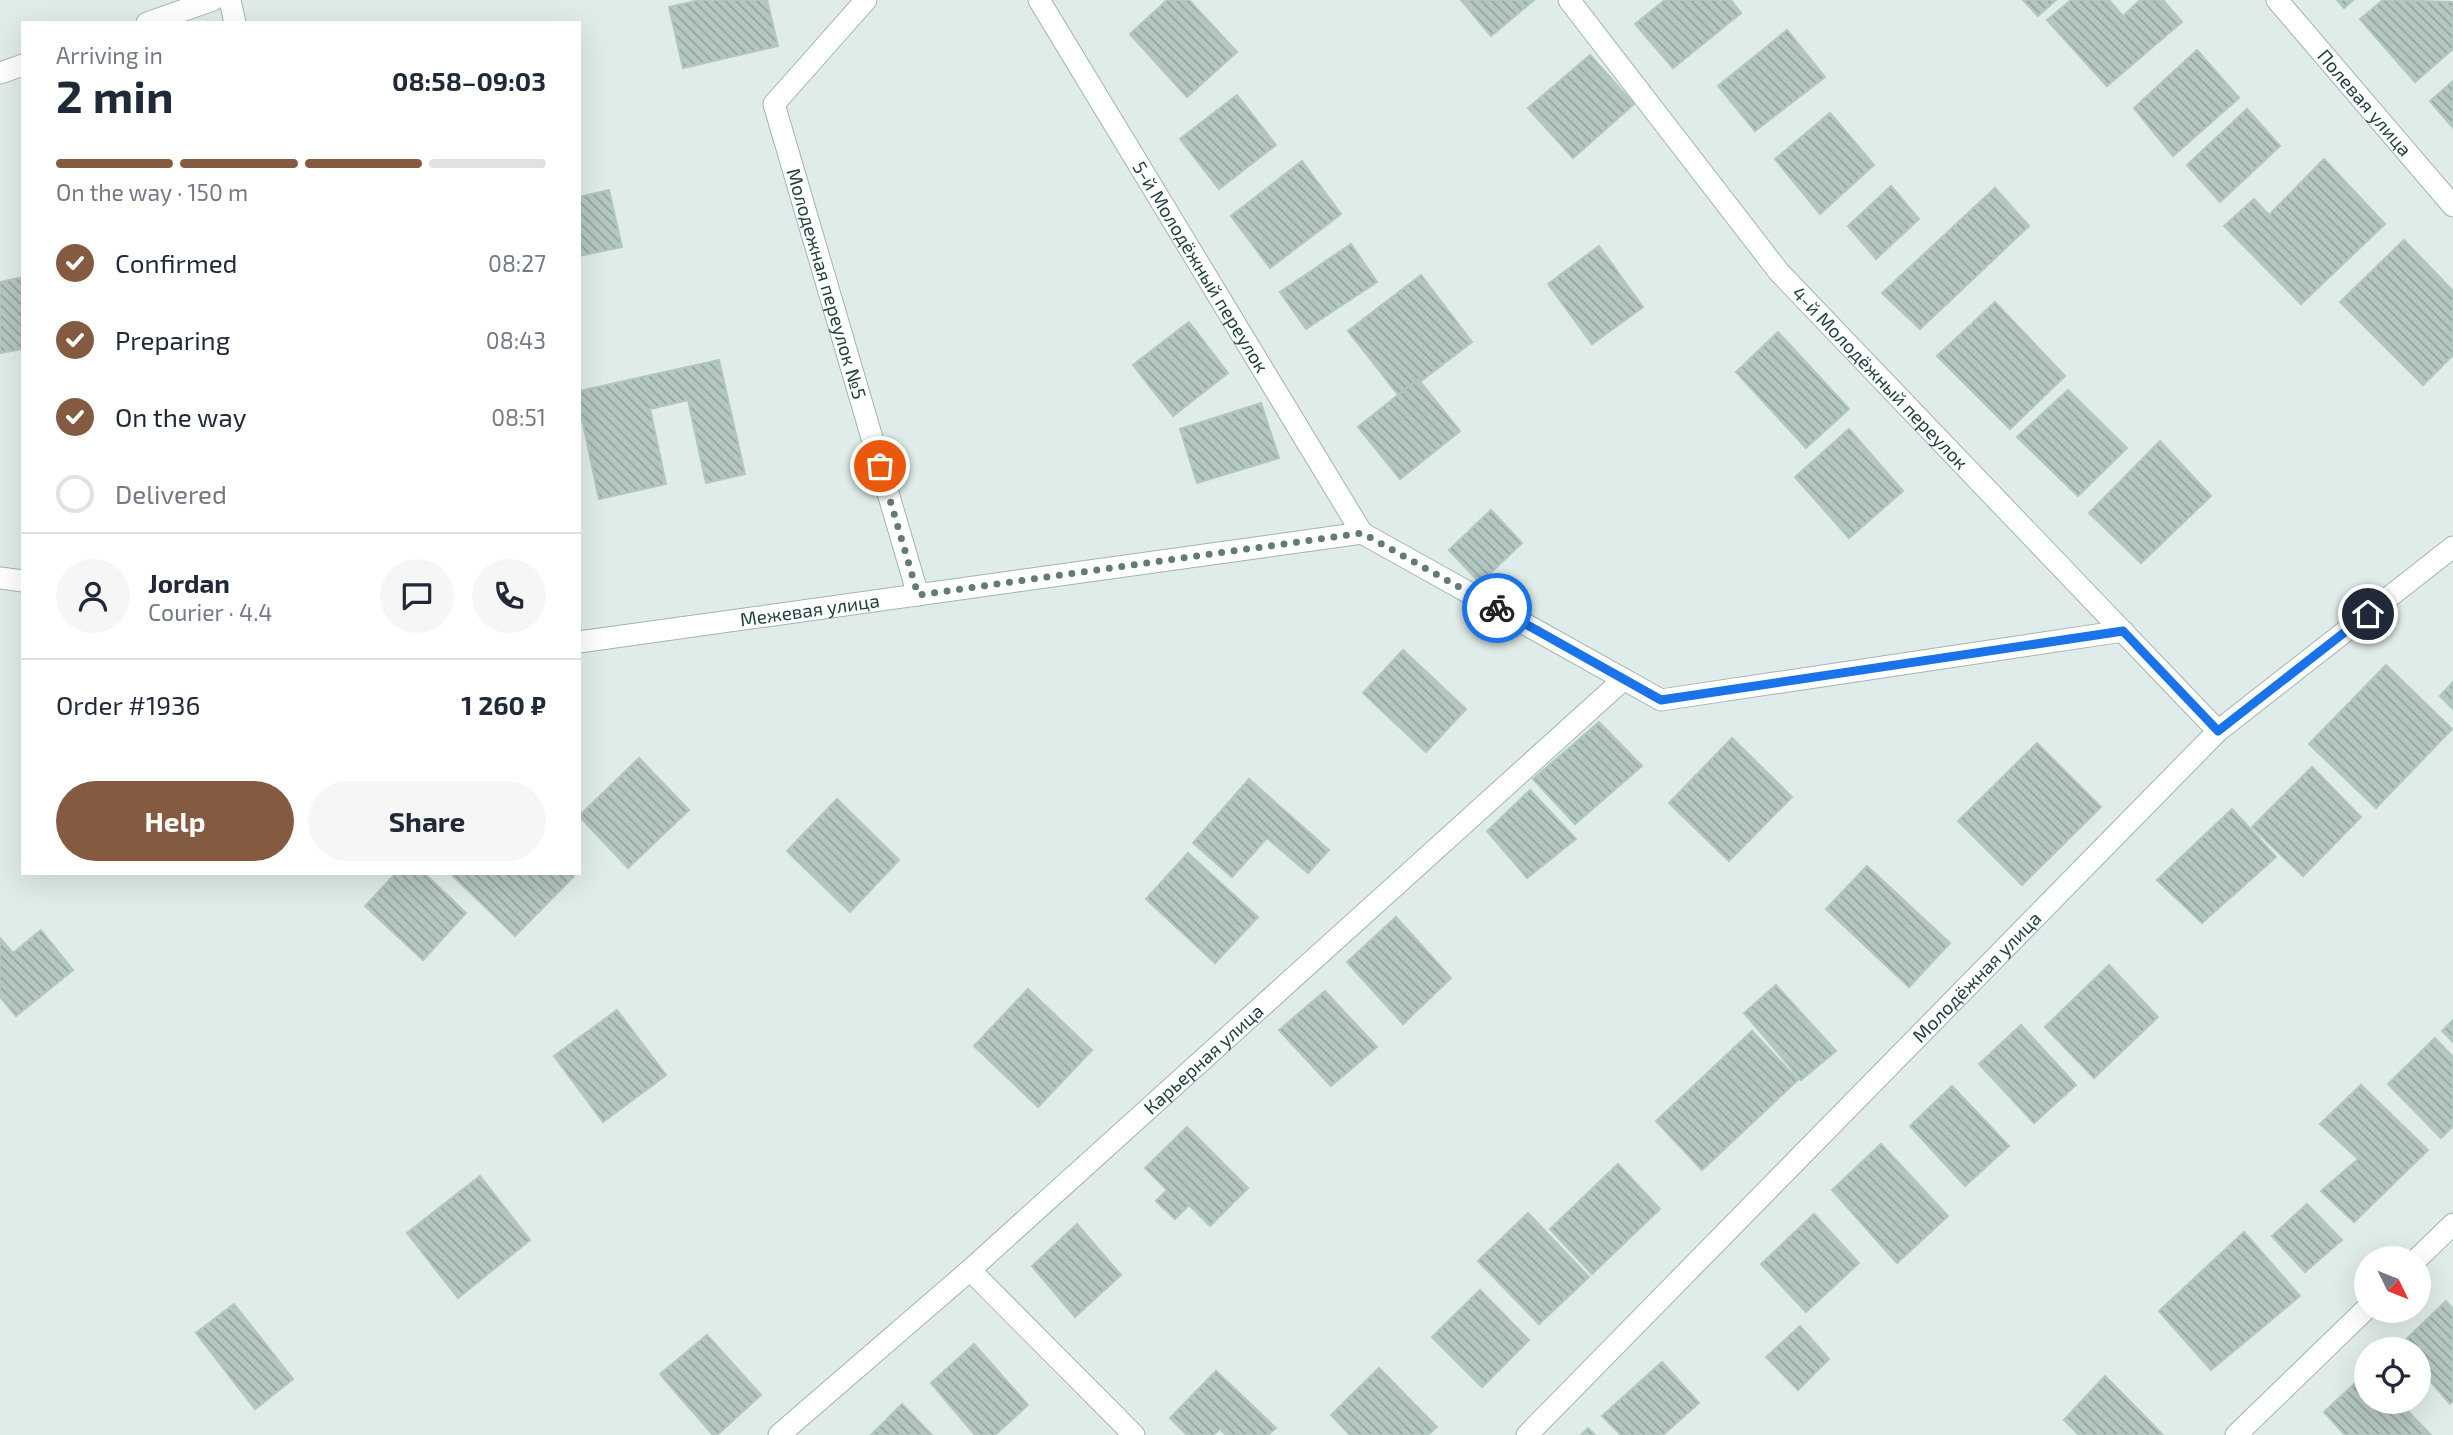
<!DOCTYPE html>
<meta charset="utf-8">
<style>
body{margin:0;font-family:"Exo 2",sans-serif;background:#f6f6f7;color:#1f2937;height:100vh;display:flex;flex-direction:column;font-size:26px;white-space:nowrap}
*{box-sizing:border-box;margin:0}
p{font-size:23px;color:#747a83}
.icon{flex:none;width:38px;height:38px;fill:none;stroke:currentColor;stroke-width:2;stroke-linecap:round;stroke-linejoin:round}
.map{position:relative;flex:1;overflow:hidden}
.panel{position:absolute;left:21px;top:21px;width:560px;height:854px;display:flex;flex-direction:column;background:#fff;border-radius:0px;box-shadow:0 7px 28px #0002}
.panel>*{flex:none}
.needle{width:46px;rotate:133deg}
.fabs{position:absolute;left:2354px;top:1246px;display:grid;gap:14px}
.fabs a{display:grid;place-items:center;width:77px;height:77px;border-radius:50%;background:#fff;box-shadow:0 7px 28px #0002;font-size:35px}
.pin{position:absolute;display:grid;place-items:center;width:60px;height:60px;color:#fff;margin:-30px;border:4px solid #fff;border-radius:50%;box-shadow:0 2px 7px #0007}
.courier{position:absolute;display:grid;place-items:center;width:70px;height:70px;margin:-35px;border:5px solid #1a73e8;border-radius:50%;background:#fff;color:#222;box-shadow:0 2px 9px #0007}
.overview em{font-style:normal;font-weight:700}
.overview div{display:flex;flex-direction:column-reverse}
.overview{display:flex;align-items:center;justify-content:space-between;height:119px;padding:0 35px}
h1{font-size:46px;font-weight:700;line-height:52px}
.bar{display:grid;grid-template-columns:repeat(4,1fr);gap:10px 7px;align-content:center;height:84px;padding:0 35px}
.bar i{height:9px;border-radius:5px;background:#e0e1e3}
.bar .current{background:#845a40}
.bar p{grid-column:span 4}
.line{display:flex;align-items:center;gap:18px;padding:0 35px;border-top:2px solid #e0e1e3}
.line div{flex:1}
.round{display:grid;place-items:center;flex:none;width:74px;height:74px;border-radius:37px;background:#f6f6f7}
ol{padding:0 35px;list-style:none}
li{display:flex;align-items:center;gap:21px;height:77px}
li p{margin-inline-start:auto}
li .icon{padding:7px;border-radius:50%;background:#845a40;color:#fff;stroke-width:4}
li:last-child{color:#747a83}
li i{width:38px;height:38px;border:4px solid #e0e1e3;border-radius:50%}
.button{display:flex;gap:14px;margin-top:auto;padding:14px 35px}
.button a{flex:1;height:80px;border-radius:42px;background:#845a40;color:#fff;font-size:28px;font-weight:700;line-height:80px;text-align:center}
.button a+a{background:#f6f6f7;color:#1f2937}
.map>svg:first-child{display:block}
.building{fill:url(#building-back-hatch);stroke:#b1c7c1;stroke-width:2}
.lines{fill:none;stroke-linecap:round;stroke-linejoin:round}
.minor-casing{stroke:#a2b4b1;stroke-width:23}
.minor{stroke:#fff;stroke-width:21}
.done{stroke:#637b78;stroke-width:7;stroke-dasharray:0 12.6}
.route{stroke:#1a73e8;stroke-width:9}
.labels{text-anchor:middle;stroke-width:5;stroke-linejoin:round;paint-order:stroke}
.street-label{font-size:19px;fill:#1f3e3b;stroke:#f0f9f6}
</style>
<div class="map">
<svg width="2453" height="1435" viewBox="0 0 2453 1435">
<defs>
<pattern id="building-back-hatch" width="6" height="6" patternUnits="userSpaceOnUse" patternTransform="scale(1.75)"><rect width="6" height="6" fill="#b5c7c2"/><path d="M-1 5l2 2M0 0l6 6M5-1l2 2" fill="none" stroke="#93a39f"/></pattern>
</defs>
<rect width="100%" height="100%" fill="#e0ece9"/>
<g class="building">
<polygon points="700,0 767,0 778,46 683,68 669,7"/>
<polygon points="1167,0 1189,0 1237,52 1187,97 1130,34"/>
<polygon points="1461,0 1534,0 1491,36"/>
<polygon points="1665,0 1731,0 1741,13 1673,68 1635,24"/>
<polygon points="2023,0 2056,0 2038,16"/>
<polygon points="2071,0 2109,0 2123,16 2140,0 2163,0 2182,22 2107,86 2047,20"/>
<polygon points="2337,0 2353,0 2344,8"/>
<polygon points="2383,0 2453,2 2453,49 2415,82 2360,19"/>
<polygon points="1787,30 1825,77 1755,131 1718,86"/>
<polygon points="2197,50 2239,98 2173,156 2134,108"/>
<polygon points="1590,55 1634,104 1573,158 1528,108"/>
<polygon points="2453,81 2453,128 2430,101"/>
<polygon points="1237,95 1276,145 1219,189 1180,139"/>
<polygon points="2247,109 2280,146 2220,202 2187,165"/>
<polygon points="1830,113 1874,165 1820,214 1775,159"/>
<polygon points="2324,159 2385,224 2301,304 2224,226 2254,199 2269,215"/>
<polygon points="1302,161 1341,214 1270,268 1231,216"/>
<polygon points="1891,186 1919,219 1876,259 1848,226"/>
<polygon points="1995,188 2029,226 1920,329 1882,293"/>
<polygon points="609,190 622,247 579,256 579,197"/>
<polygon points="2404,240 2453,291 2453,355 2423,385 2340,302"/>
<polygon points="1351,244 1377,282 1306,329 1280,292"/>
<polygon points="1599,246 1643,307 1592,344 1548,284"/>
<polygon points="1421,275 1472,342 1400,397 1348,331"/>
<polygon points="23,277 23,349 0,353 0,282"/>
<polygon points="1995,302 2065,376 2010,429 1937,356"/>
<polygon points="1189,322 1228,373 1173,416 1133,365"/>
<polygon points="1778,332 1849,409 1806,448 1736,372"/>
<polygon points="719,360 745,474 706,483 688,400 650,409 666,484 599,499 579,405 579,391"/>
<polygon points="1418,379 1460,431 1400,479 1358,427"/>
<polygon points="2068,390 2127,448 2078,496 2017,437"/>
<polygon points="1261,403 1279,458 1197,483 1180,429"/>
<polygon points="1849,429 1903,491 1849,538 1795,477"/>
<polygon points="2160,441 2211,496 2141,563 2089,513"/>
<polygon points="1491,510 1522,543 1480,583 1449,550"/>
<polygon points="1403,650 1466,709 1426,752 1363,693"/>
<polygon points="2386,665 2452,729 2376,808 2309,744"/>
<polygon points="2453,682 2453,709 2440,696"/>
<polygon points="1599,722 1642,766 1575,824 1533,779"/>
<polygon points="1732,738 1792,797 1729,861 1669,803"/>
<polygon points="2037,743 2101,807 2022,885 1958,821"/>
<polygon points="639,758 689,810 628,868 579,816"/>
<polygon points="2312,767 2361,817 2303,876 2252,827"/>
<polygon points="1249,779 1329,850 1308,873 1267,838 1232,877 1193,843"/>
<polygon points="1530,790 1576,839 1527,878 1487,831"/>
<polygon points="837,799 899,860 850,912 787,851"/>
<polygon points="2232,809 2276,857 2202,923 2157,880"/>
<polygon points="1188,853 1258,917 1215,963 1146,899"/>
<polygon points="1867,866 1950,943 1909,987 1826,909"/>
<polygon points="396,873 424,873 466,913 423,960 365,906"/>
<polygon points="456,873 570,873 574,876 515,936 453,876"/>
<polygon points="1396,917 1451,978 1403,1024 1347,962"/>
<polygon points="41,930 73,970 16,1016 0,997 0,938 13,953"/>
<polygon points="2109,965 2158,1017 2094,1078 2045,1027"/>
<polygon points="1776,985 1836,1051 1801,1080 1744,1013"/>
<polygon points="1028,989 1092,1050 1038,1107 974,1046"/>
<polygon points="1325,991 1377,1047 1331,1086 1279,1030"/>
<polygon points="617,1010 666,1075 603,1122 554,1056"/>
<polygon points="2453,1020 2453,1042 2442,1031"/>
<polygon points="2021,1025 2076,1085 2034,1123 1979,1064"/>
<polygon points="1752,1031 1798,1080 1702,1170 1656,1121"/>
<polygon points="2435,1038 2453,1057 2453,1126 2441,1138 2388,1084"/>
<polygon points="2361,1085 2428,1150 2354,1222 2321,1191 2358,1159 2320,1124"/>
<polygon points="1952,1086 2009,1146 1965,1186 1910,1126"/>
<polygon points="1187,1127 1248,1188 1210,1226 1189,1205 1175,1219 1156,1201 1167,1190 1145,1168"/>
<polygon points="1881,1144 1948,1216 1897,1263 1832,1190"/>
<polygon points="1618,1164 1660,1209 1592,1274 1550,1229"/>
<polygon points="480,1176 530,1240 458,1298 407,1233"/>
<polygon points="2307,1204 2342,1240 2305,1272 2272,1236"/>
<polygon points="1528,1213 1589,1277 1539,1324 1478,1261"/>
<polygon points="1814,1214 1859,1263 1806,1312 1761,1264"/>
<polygon points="1077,1224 1121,1275 1075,1317 1032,1266"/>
<polygon points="2244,1232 2300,1296 2211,1370 2159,1311"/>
<polygon points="1480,1290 1529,1340 1482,1387 1432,1337"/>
<polygon points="2446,1301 2453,1309 2453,1401 2450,1404 2418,1367 2418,1349 2403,1349 2400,1345"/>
<polygon points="234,1304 293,1379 255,1409 196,1333"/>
<polygon points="1800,1326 1829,1359 1798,1390 1766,1357"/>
<polygon points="707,1335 761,1395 717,1435 713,1435 660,1374"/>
<polygon points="974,1344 1028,1405 995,1435 975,1435 931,1383"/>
<polygon points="1662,1362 1699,1403 1663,1435 1621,1435 1602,1416"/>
<polygon points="1379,1368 1437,1427 1428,1435 1350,1435 1331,1415"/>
<polygon points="1216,1371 1276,1428 1268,1435 1226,1435 1220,1429 1213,1435 1187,1435 1170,1418"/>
<polygon points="2366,1373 2366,1402 2399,1402 2431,1435 2345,1435 2324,1412"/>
<polygon points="2105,1376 2163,1435 2079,1435 2064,1420"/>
<polygon points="902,1404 932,1435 871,1435"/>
<polygon points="1588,1428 1595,1435 1581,1435"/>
</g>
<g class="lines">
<g class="minor-casing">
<g id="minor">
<polyline points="230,0 235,23"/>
<path id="s1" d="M866 0 774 104 918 595"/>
<path id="s2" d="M1039 0 1362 533"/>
<path id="s3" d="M1569 0 1779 272 2218 731"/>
<path id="s4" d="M2277 0 2453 206"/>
<polyline points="147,23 213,0"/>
<polyline points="0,73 23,65"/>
<polyline points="0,578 23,581"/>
<path id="s5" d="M579 642 1362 533 1661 700 2123 631"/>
<polyline points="2418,1258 2453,1224"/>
<polyline points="970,1270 1134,1435"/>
<path id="s6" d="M779 1435 970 1270 1624 679"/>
<path id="s7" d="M1527 1435 2218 731 2453 547"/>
<polyline points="2236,1435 2366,1309"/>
</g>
</g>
<use href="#minor" class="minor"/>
</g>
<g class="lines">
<polyline class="done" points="880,466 918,595 1362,533 1497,608"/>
<polyline class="route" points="1497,608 1661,700 2123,631 2218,731 2368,614"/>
</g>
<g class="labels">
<g class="street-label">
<text dy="7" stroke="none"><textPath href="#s4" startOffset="135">Полевая улица</textPath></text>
<text dy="7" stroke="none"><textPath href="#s2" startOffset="312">5-й Молодёжный переулок</textPath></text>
<text dy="7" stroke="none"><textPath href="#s1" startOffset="326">Молодежная переулок №5</textPath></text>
<text dy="7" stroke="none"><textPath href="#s3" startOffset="490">4-й Молодёжный переулок</textPath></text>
<text dy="7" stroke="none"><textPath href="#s5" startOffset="233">Межевая улица</textPath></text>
<text dy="7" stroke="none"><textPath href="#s7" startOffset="642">Молодёжная улица</textPath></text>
<text dy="7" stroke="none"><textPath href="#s6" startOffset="567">Карьерная улица</textPath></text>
</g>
</g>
</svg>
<div class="fabs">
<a><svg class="needle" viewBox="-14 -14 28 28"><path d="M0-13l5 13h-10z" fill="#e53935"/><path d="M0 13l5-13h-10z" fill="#747a83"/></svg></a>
<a><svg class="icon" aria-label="locate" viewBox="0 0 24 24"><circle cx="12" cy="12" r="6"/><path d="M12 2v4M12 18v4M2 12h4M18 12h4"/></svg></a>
</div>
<div class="pin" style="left:880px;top:466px;background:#ea580c"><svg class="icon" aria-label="bag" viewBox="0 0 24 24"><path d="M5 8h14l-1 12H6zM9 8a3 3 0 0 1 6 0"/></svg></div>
<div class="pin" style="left:2368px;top:614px;background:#1f2937"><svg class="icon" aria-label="home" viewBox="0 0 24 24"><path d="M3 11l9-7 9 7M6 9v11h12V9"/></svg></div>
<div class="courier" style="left:1497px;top:608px"><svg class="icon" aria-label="bike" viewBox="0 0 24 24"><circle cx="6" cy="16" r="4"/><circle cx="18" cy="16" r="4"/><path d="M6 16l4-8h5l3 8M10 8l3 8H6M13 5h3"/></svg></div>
<section class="panel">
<div class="overview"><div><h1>2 min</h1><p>Arriving in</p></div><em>08:58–09:03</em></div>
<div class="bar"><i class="current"></i><i class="current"></i><i class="current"></i><i></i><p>On the way · 150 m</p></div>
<ol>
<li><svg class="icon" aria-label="check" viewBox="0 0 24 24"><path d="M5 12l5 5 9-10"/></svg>Confirmed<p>08:27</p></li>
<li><svg class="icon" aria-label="check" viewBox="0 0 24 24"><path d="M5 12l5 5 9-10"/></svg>Preparing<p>08:43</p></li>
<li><svg class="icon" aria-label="check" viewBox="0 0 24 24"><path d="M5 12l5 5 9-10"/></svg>On the way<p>08:51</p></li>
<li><i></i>Delivered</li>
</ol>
<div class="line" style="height:126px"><a class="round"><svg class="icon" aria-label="person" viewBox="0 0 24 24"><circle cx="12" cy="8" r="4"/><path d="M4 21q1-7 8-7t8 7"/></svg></a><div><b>Jordan</b><p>Courier · 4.4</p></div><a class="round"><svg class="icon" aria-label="chat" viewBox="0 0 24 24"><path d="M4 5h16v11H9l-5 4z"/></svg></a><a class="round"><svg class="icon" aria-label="phone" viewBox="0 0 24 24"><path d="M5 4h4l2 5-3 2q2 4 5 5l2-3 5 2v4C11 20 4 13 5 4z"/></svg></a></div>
<div class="line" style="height:91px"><div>Order #1936</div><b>1 260 ₽</b></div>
<div class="button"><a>Help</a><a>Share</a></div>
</section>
</div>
